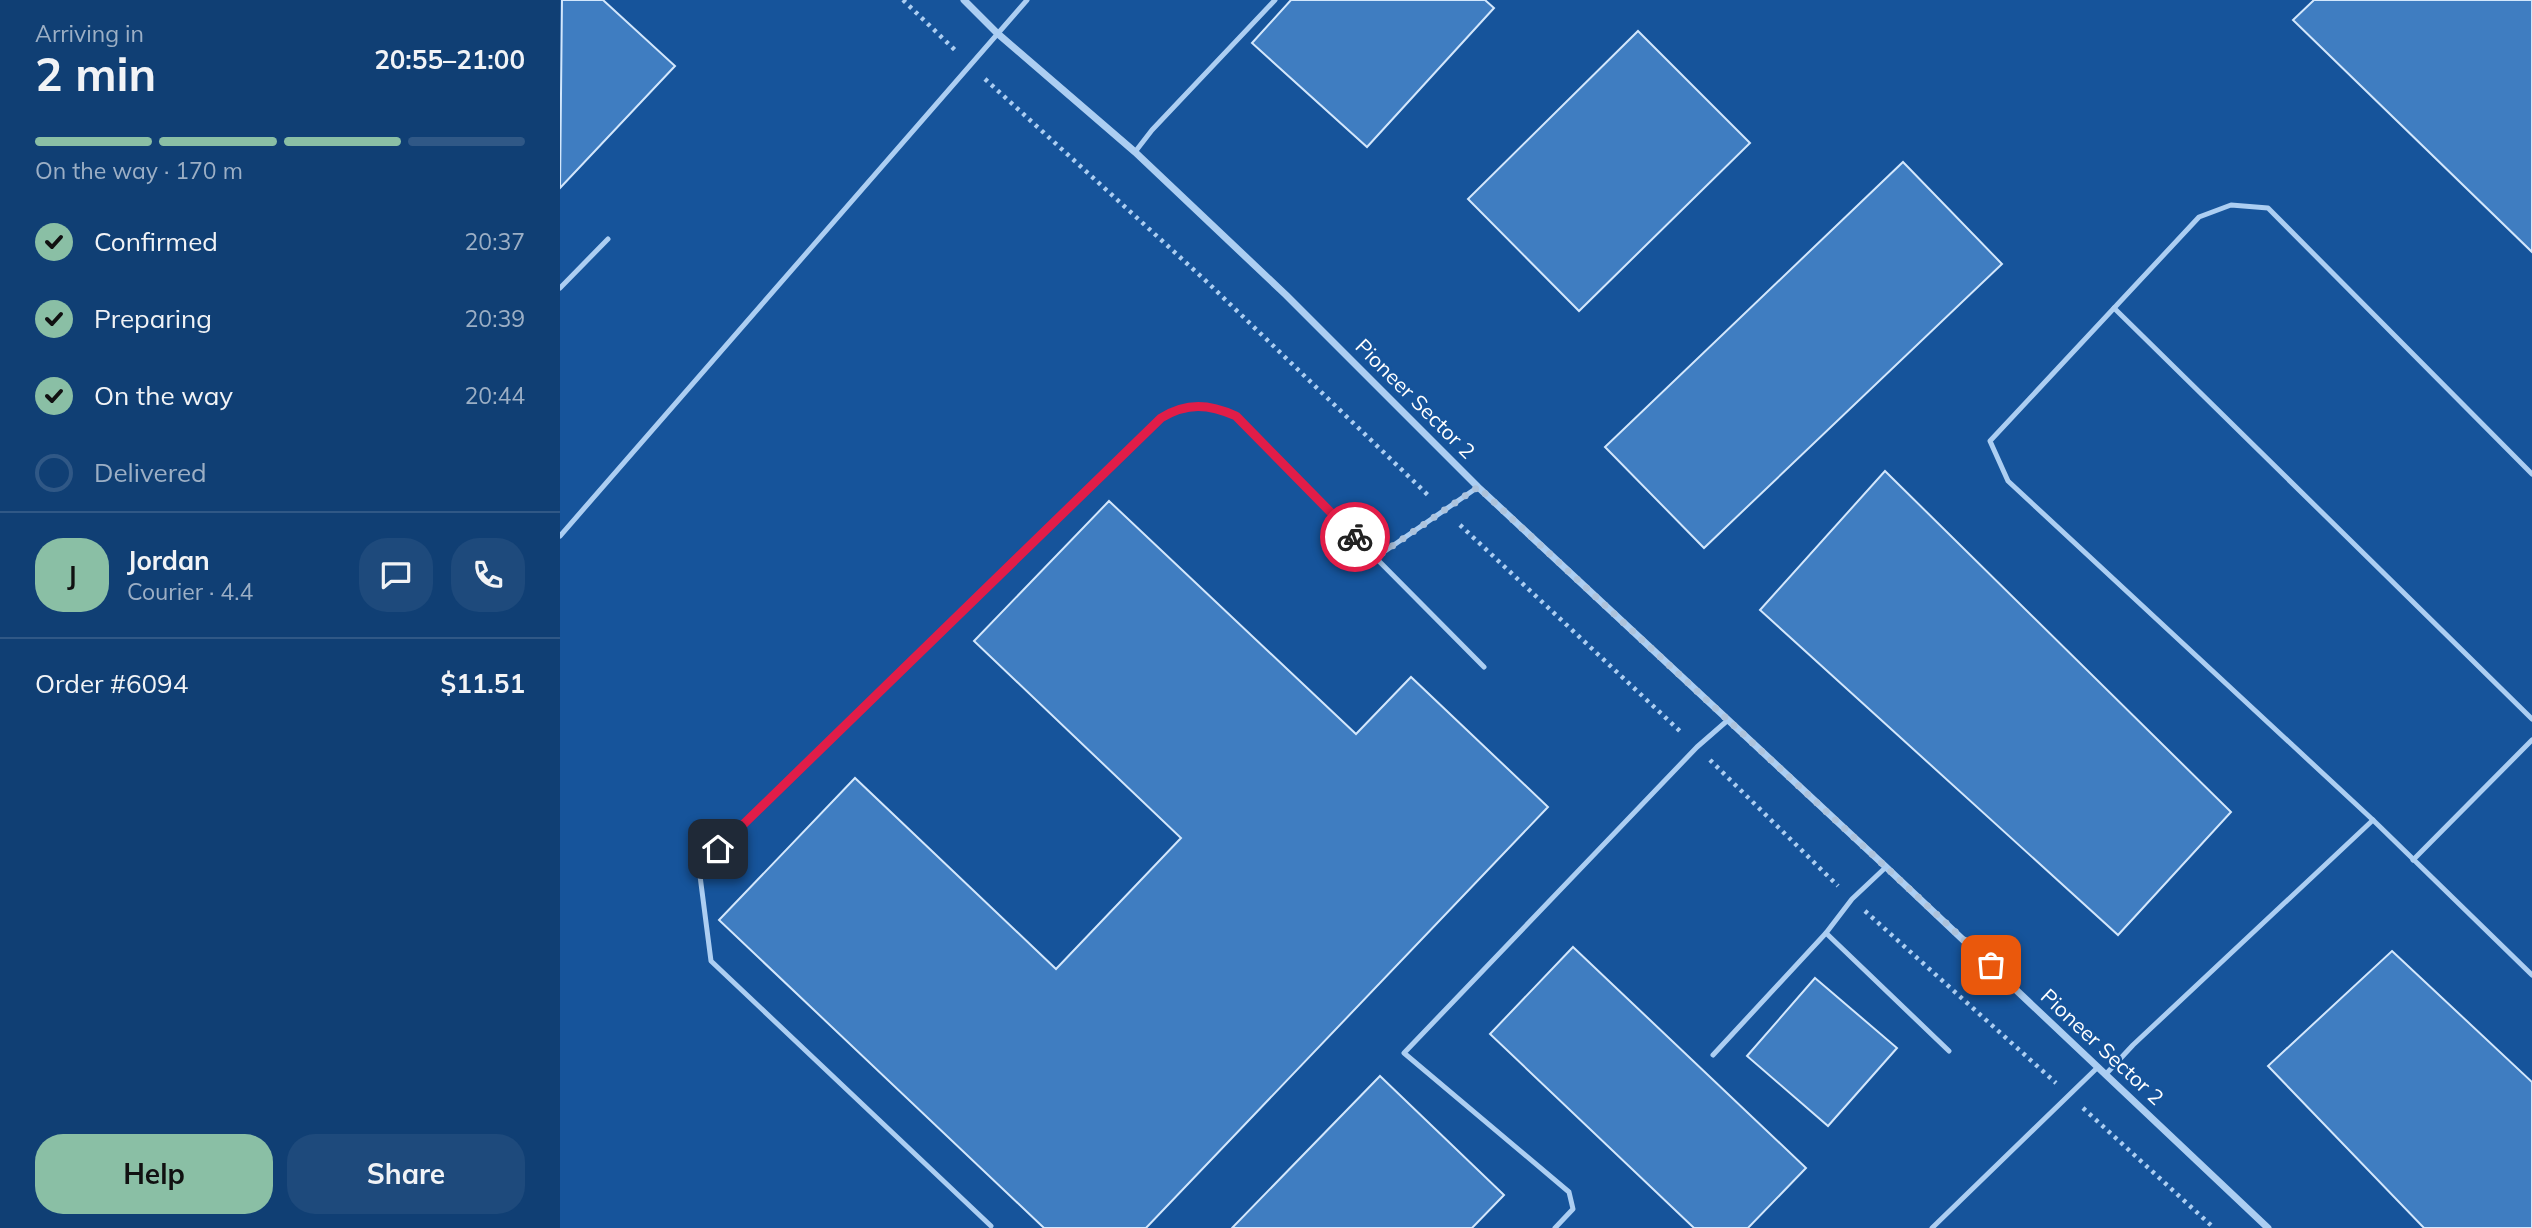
<!DOCTYPE html>
<meta charset="utf-8">
<style>
body{margin:0;font-family:Mulish,sans-serif;background:#1e4a7c;color:#f1f3f6;height:100vh;display:flex;flex-direction:column;font-size:26px;white-space:nowrap}
*{box-sizing:border-box;margin:0}
p{font-size:23px;color:#9cafc5}
.icon{flex:none;width:38px;height:38px;fill:none;stroke:currentColor;stroke-width:2;stroke-linecap:round;stroke-linejoin:round}
.map{position:relative;flex:1;overflow:hidden}
.drawer{display:flex;flex-direction:column;background:#103f74;width:560px}
.drawer>*{flex:none}
.pin{position:absolute;display:grid;place-items:center;width:60px;height:60px;color:#fff;margin:-30px;border-radius:14px;box-shadow:0 4px 10px #0006}
.courier{position:absolute;display:grid;place-items:center;width:70px;height:70px;margin:-35px;border:5px solid #e11d48;border-radius:50%;background:#fff;color:#222;box-shadow:0 2px 9px #0007}
.overview em{font-style:normal;font-weight:700}
.overview div{display:flex;flex-direction:column-reverse}
.overview{display:flex;align-items:center;justify-content:space-between;height:119px;padding:0 35px}
h1{font-size:46px;font-weight:700;line-height:52px}
.bar{display:grid;grid-template-columns:repeat(4,1fr);gap:10px 7px;align-content:center;height:84px;padding:0 35px}
.bar i{height:9px;border-radius:5px;background:#305886}
.bar .active{background:#8abfa5}
.bar p{grid-column:span 4}
.line{display:flex;align-items:center;gap:18px;padding:0 35px;border-top:2px solid #305886}
.line div{flex:1}
.round{display:grid;place-items:center;flex:none;width:74px;height:74px;border-radius:28px;background:#1e4a7c}
ol{padding:0 35px;list-style:none}
li{display:flex;align-items:center;gap:21px;height:77px}
li p{margin-inline-start:auto}
li .icon{padding:7px;border-radius:50%;background:#8abfa5;color:#111;stroke-width:4}
li:last-child{color:#9cafc5}
li i{width:38px;height:38px;border:4px solid #305886;border-radius:50%}
.button{display:flex;gap:14px;margin-top:auto;padding:14px 35px}
.button a{flex:1;height:80px;border-radius:28px;background:#8abfa5;color:#111;font-size:28px;font-weight:700;line-height:80px;text-align:center}
.button a+a{background:#1e4a7c;color:#f1f3f6}
main{display:flex;flex:1;min-height:0}
.map>svg:first-child{display:block}
.building{fill:#3f7dc1;stroke:#d3e7fc;stroke-width:2}
.lines{fill:none;stroke-linecap:round;stroke-linejoin:round}
.path{stroke:#accef2;stroke-width:4.5;stroke-dasharray:3.5 5;stroke-linecap:butt}
.service{stroke:#accef2;stroke-width:5}
.minor{stroke:#accef2;stroke-width:7}
.done{stroke:#adc3dc;stroke-width:7;stroke-dasharray:0 12.6}
.route{stroke:#e11d48;stroke-width:9}
.labels{text-anchor:middle;stroke-width:5;stroke-linejoin:round;paint-order:stroke}
.street-label{font-size:21px;fill:#fff;stroke:#16549b}
</style>
<main>
<section class="drawer">
<div class="overview"><div><h1>2 min</h1><p>Arriving in</p></div><em>20:55–21:00</em></div>
<div class="bar"><i class="active"></i><i class="active"></i><i class="active"></i><i></i><p>On the way · 170 m</p></div>
<ol>
<li><svg class="icon" aria-label="check" viewBox="0 0 24 24"><path d="M5 12l5 5 9-10"/></svg>Confirmed<p>20:37</p></li>
<li><svg class="icon" aria-label="check" viewBox="0 0 24 24"><path d="M5 12l5 5 9-10"/></svg>Preparing<p>20:39</p></li>
<li><svg class="icon" aria-label="check" viewBox="0 0 24 24"><path d="M5 12l5 5 9-10"/></svg>On the way<p>20:44</p></li>
<li><i></i>Delivered</li>
</ol>
<div class="line" style="height:126px"><b class="round" style="background:#8abfa5;color:#111">J</b><div><b>Jordan</b><p>Courier · 4.4</p></div><a class="round"><svg class="icon" aria-label="chat" viewBox="0 0 24 24"><path d="M4 5h16v11H9l-5 4z"/></svg></a><a class="round"><svg class="icon" aria-label="phone" viewBox="0 0 24 24"><path d="M5 4h4l2 5-3 2q2 4 5 5l2-3 5 2v4C11 20 4 13 5 4z"/></svg></a></div>
<div class="line" style="height:91px"><div>Order #6094</div><b>$11.51</b></div>
<div class="button"><a>Help</a><a>Share</a></div>
</section>
<div class="map">
<svg width="1972" height="1228" viewBox="0 0 1972 1228">
<rect width="100%" height="100%" fill="#16549b"/>
<g class="building">
<polygon points="2,0 43,0 115,66 0,188"/>
<polygon points="731,0 925,0 934,8 807,147 692,43"/>
<polygon points="1754,0 1972,0 1972,252 1733,20"/>
<polygon points="1078,31 1190,143 1019,311 908,199"/>
<polygon points="1343,162 1442,264 1144,548 1045,447"/>
<polygon points="1325,471 1671,812 1558,935 1200,610"/>
<polygon points="549,501 796,734 851,677 988,807 586,1228 484,1228 159,920 295,778 496,969 621,838 414,641"/>
<polygon points="1013,947 1246,1168 1188,1228 1134,1228 930,1034"/>
<polygon points="1832,951 1972,1082 1972,1228 1864,1228 1708,1066"/>
<polygon points="1255,978 1337,1048 1268,1126 1187,1056"/>
<polygon points="820,1076 944,1195 912,1228 672,1228"/>
</g>
<g class="lines">
<g class="path">
<polyline points="343,0 396,51"/>
<polyline points="425,79 645,280 870,497"/>
<polyline points="900,525 1123,734"/>
<polyline points="1150,760 1278,886"/>
<polyline points="1305,911 1496,1083"/>
<polyline points="1523,1108 1654,1228"/>
</g>
<g class="service">
<polyline points="575,152 592,130 715,0"/>
<polyline points="0,288 48,239"/>
<polyline points="1554,308 1972,719"/>
<polyline points="1972,474 1708,208 1671,205 1639,217 1430,441 1448,481 1813,820 1972,975"/>
<polyline points="0,536 467,0"/>
<polyline points="815,558 918,487"/>
<polyline points="1853,860 1972,740"/>
<polyline points="1266,933 1389,1051"/>
<polyline points="1153,1055 1266,933 1292,899 1326,867"/>
<polyline points="1546,1074 1573,1045 1813,820"/>
<path d="M431 1226 151 961 139 868 601 418C627 402 649 404 676 417L924 667"/>
<polyline points="995,1228 1013,1209 1009,1192 844,1053 1137,747 1168,720"/>
<polyline points="1372,1228 1538,1067"/>
</g>
<polyline class="minor" points="404,0 437,33 575,152 726,295 918,487 1326,867 1708,1228"/>
</g>
<g class="lines">
<polyline class="done" points="795,537 815,558 918,487 1431,965"/>
<path class="route" d="M158 849 601 418C627 402 649 404 676 416L795 537"/>
</g>
<g class="labels">
<g class="street-label">
<text transform="translate(855 399) rotate(45)" y="7">Pioneer Sector 2</text>
<text transform="translate(1542 1047) rotate(43)" y="7">Pioneer Sector 2</text>
</g>
</g>
</svg>
<div class="pin" style="left:1431px;top:965px;background:#ea580c"><svg class="icon" aria-label="bag" viewBox="0 0 24 24"><path d="M5 8h14l-1 12H6zM9 8a3 3 0 0 1 6 0"/></svg></div>
<div class="pin" style="left:158px;top:849px;background:#1f2937"><svg class="icon" aria-label="home" viewBox="0 0 24 24"><path d="M3 11l9-7 9 7M6 9v11h12V9"/></svg></div>
<div class="courier" style="left:795px;top:537px"><svg class="icon" aria-label="bike" viewBox="0 0 24 24"><circle cx="6" cy="16" r="4"/><circle cx="18" cy="16" r="4"/><path d="M6 16l4-8h5l3 8M10 8l3 8H6M13 5h3"/></svg></div>
</div>
</main>
